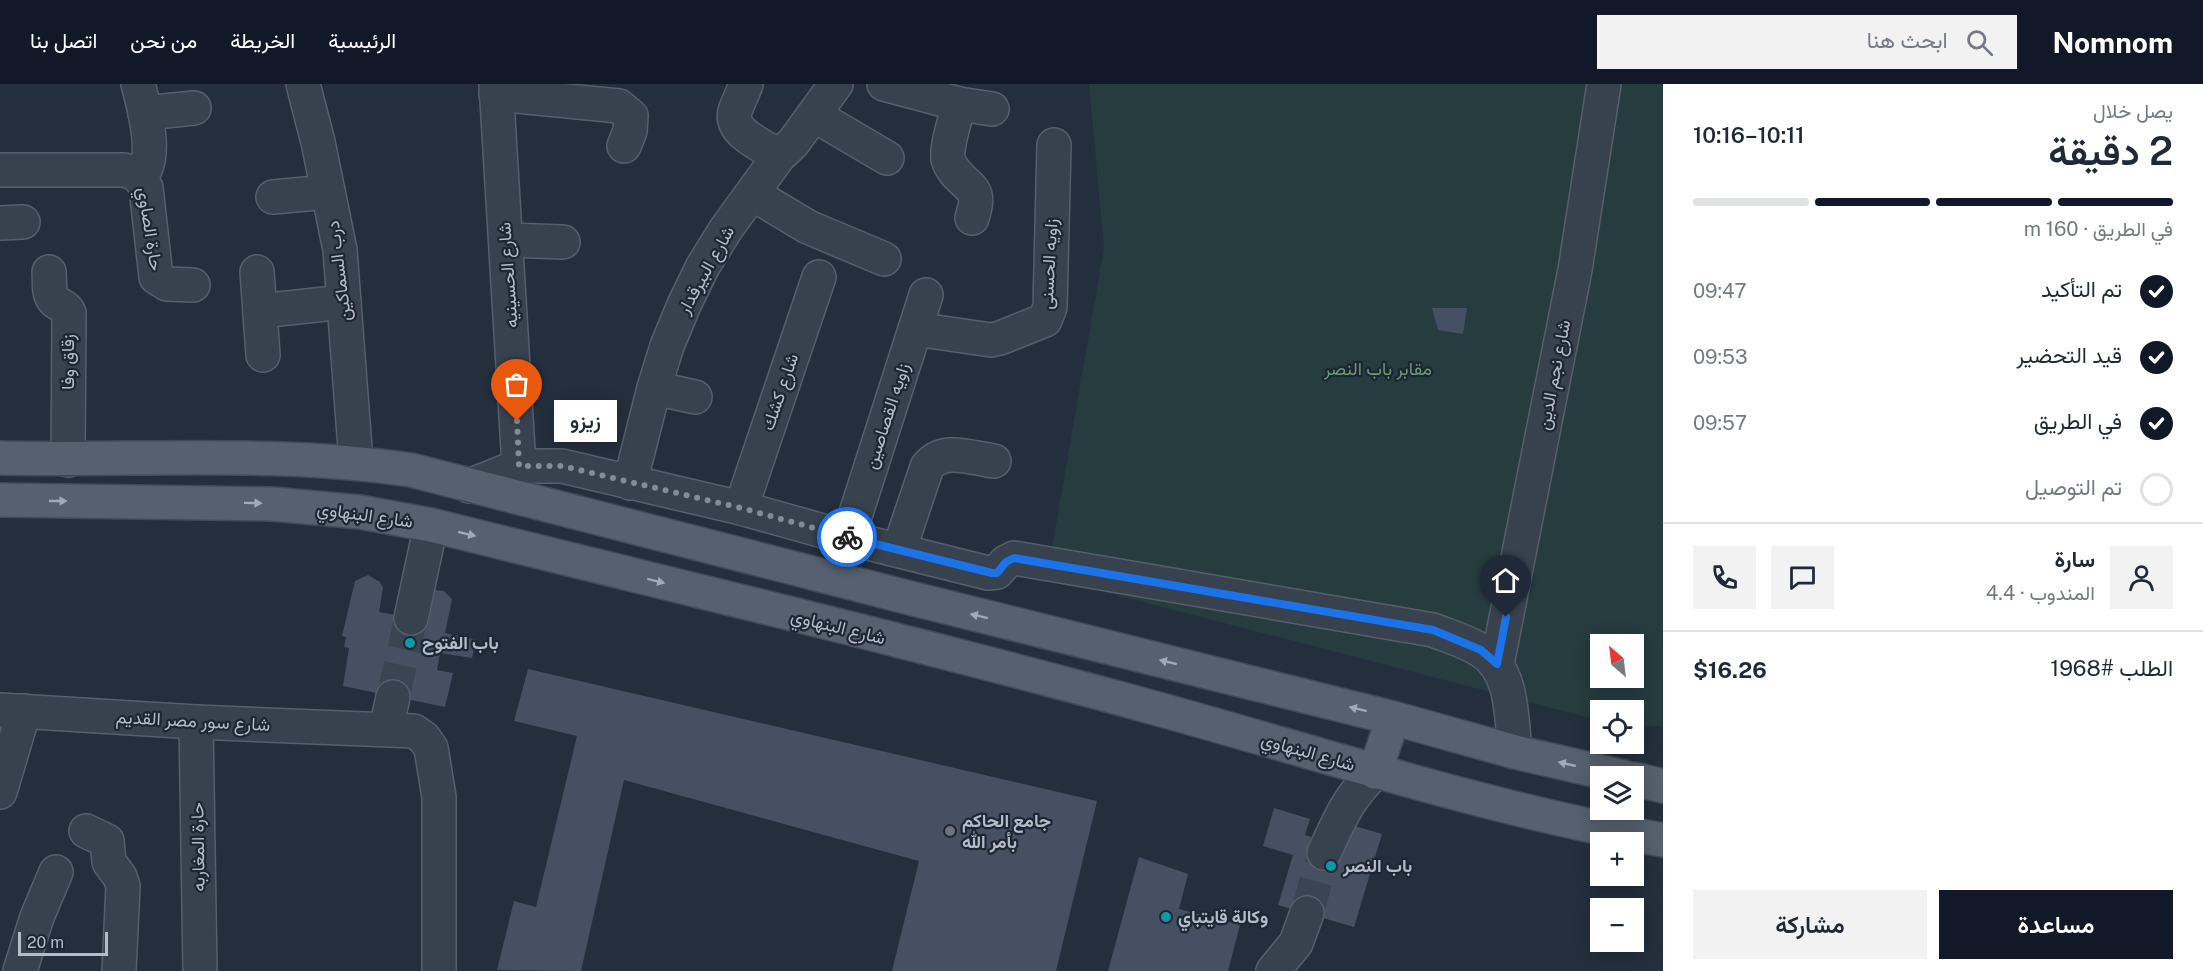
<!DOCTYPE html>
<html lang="ar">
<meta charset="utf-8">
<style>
body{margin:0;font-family:"Public Sans",Vazirmatn,sans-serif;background:#f2f2f3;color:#1f2937;direction:rtl;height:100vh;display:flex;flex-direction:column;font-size:22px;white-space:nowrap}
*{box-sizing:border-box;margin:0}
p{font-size:20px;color:#747a83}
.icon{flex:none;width:33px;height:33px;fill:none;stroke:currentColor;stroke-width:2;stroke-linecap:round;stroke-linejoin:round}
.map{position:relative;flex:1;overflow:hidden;direction:ltr}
.details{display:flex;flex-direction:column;background:#fff;width:540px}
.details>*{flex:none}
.needle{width:39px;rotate:332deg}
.tools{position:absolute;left:1590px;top:550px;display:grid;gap:12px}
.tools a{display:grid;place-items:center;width:54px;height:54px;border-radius:0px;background:#fff;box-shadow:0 3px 15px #0003;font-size:30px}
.scale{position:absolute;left:18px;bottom:15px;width:90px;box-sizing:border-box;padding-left:6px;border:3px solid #b4bcc9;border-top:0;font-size:16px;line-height:21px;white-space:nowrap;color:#b4bcc9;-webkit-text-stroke:4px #1d2633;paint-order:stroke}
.pin{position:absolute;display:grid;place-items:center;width:51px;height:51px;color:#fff;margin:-62px -26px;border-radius:50% 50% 50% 0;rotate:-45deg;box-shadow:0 0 6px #0007}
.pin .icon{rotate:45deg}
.courier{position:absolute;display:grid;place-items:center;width:60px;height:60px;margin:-30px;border:4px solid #1a73e8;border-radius:50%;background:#fff;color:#222;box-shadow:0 2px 8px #0007}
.bubble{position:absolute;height:42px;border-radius:0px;background:#fff;box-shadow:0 3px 15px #0003;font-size:20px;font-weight:600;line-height:42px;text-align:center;direction:rtl}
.headline em{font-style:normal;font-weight:600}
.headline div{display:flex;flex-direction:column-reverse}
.headline{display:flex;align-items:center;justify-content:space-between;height:102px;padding:0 30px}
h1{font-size:39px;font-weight:600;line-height:45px}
.bar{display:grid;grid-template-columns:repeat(4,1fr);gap:9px 6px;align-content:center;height:72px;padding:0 30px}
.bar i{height:8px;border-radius:4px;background:#e0e1e3}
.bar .selected{background:#111827}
.bar p{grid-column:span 4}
.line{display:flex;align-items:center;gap:15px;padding:0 30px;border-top:2px solid #e0e1e3}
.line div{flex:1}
.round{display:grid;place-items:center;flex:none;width:63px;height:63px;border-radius:0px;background:#f2f2f3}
ol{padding:0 30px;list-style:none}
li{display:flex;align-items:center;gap:18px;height:66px}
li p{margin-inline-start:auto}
li .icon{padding:6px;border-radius:50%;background:#111827;color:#fff;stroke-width:4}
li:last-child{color:#747a83}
li i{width:33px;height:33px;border:3px solid #e0e1e3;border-radius:50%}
.cta{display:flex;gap:12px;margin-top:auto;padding:12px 30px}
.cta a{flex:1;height:69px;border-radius:0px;background:#111827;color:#fff;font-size:24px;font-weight:600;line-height:69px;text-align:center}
.cta a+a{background:#f2f2f3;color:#1f2937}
header{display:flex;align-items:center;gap:36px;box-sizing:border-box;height:84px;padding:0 30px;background:#111827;color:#fff}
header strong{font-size:28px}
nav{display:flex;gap:33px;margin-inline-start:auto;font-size:21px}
.search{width:420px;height:54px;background:#f2f2f3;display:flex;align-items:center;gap:15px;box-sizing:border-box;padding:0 21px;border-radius:0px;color:#747a83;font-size:22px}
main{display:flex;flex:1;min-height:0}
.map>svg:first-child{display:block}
.green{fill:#263c3f;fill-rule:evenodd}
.building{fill:#455162}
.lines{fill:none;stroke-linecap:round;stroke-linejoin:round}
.minor-tunnel{stroke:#3a4453;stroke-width:33;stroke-dasharray:33 16;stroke-linecap:butt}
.minor-casing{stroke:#565f6c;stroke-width:36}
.major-casing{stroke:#414a57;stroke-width:36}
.minor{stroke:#38414e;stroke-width:33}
.major{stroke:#56606e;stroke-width:33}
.oneway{fill:#a1aab7}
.done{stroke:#828b98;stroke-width:6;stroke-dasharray:0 10.8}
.route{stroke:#1a73e8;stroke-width:8}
.culture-dot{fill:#0f9aa8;stroke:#1d2633;stroke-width:2}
.worship-dot{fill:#6b7280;stroke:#1d2633;stroke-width:2}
.labels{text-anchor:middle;stroke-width:4.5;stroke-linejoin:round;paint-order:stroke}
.street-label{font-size:18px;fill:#b4bcc9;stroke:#1d2633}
.park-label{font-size:18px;fill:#6b9a76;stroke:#1d2633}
.poi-label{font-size:18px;font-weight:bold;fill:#b4bcc9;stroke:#1d2633;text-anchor:start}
</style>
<header>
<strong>Nomnom</strong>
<div class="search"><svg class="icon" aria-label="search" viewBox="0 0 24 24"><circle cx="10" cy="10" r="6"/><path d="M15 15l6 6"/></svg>ابحث هنا</div>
<nav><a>الرئيسية</a><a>الخريطة</a><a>من نحن</a><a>اتصل بنا</a></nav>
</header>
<main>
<section class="details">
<div class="headline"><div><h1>2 دقيقة</h1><p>يصل خلال</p></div><em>10:11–10:16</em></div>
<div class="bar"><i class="selected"></i><i class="selected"></i><i class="selected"></i><i></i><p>في الطريق · 160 m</p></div>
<ol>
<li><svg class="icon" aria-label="check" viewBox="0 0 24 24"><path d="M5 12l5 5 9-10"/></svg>تم التأكيد<p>09:47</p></li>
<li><svg class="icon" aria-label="check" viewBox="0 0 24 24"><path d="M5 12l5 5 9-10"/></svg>قيد التحضير<p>09:53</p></li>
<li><svg class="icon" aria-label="check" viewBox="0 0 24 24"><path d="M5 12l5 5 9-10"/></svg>في الطريق<p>09:57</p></li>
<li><i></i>تم التوصيل</li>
</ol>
<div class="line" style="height:108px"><a class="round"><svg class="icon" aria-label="person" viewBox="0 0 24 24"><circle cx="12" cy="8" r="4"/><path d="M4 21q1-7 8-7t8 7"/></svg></a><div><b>سارة</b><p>المندوب · 4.4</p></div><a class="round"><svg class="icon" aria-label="chat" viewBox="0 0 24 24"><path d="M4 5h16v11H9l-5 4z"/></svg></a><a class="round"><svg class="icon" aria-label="phone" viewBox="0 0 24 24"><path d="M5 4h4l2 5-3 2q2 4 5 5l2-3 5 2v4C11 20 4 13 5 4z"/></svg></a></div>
<div class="line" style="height:78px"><div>الطلب #1968</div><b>$16.26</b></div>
<div class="cta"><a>مساعدة</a><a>مشاركة</a></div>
</section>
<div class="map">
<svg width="1663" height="887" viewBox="0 0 1663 887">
<rect width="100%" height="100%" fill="#242f3e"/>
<path class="green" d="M1089 0H1663V643L1634 640V627H1600V636H1598L1047 493 1104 164ZM1600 561H1634V594H1600Z"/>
<g class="building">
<polygon points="1432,224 1467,224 1463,250 1438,246"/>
<polygon points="368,491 380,498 383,504 379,528 411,534 432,506 444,507 452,515 445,549 476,556 472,574 440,569 437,586 453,589 445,623 343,602 349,564 344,563 346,553 342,552 355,497"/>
<polygon points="528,585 1097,717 1056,887 892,887 919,777 624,696 581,887 497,886 514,817 536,823 577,652 514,637"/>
<polygon points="1274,724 1310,735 1305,751 1311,753 1307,764 1332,772 1348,740 1382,750 1354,843 1278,821 1293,771 1263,762"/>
<polygon points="1139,773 1188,790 1179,825 1240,841 1228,887 1108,887"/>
</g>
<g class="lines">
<g class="minor-tunnel">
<polyline points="393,613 411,534"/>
<polyline points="1307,829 1324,769"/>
</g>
<g class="minor-casing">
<g id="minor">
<path d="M138 0C144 23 159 74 140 93"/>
<polyline points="303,0 318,58 340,166 356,378"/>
<polyline points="496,0 519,382"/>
<path d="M746 0C743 9 738 18 735 27 729 49 764 62 779 72"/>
<polyline points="884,0 959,20 992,25"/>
<polyline points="496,10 619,22 631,32 630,47 624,62"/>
<path d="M959 20C956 33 946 62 948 75 953 93 973 101 975 111 977 118 974 127 972 134"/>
<polyline points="145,29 194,24"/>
<polyline points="814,31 887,74"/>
<path d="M0 86H124C136 89 141 93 146 104L156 193 167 200 193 201"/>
<polyline points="753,110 808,143 884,175"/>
<polyline points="273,113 328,108"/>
<polyline points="0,139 23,138"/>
<polyline points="506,156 563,158"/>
<path d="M49 188C50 197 48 208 53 215 58 222 66 221 69 229L68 376"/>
<polyline points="257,188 263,271"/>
<polyline points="260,227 344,218"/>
<polyline points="915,245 991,256 1000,254 1045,236 1050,223 1054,61"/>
<polyline points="654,304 695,313"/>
<polyline points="630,399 654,304 667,262 684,221 703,182 726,145 779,72 793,59 836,0"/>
<path d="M469 402 519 382H562L741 424 848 454 988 489 997 488 1006 478 1014 474 1433 546C1448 552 1466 557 1480 566 1514 586 1511 633 1515 668"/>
<polyline points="741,424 819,193"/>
<polyline points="848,454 926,211"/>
<path d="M899 466 927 383C943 362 971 374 994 377"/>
<polyline points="411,534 431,441"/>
<polyline points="1497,580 1575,186 1604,0"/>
<polyline points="0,626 196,638 414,647 424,654 431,664 439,713 439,887"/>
<polyline points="196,638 200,887"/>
<polyline points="386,645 393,613"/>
<polyline points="0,708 24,627"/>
<polyline points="86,747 107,757 109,778 120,793 123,802 119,887"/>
<path d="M1324 769C1340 735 1347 715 1375 688"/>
<polyline points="20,887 37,833 56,788"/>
<polyline points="1273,887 1296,859 1307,829"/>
</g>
</g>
<g class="major-casing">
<g id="major">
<path d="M0 374C137 377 275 366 411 386L910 514 1393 634 1515 668 1624 693"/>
<path d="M0 416 272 420 360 428 431 441C675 502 920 559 1162 626 1328 672 1493 726 1663 756"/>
<polyline points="1375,688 1393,634"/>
<polyline points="1634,695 1663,702"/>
</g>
</g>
<use href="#minor" class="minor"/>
<use href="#major" class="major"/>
</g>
<defs><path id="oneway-solid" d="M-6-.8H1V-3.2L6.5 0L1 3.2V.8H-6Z" transform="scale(1.5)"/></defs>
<g class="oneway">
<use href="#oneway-solid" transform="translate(58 417)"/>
<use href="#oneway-solid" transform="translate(253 419) rotate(1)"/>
<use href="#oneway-solid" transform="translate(467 450) rotate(14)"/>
<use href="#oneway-solid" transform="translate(656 497) rotate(14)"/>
<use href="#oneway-solid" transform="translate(979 532) rotate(-166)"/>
<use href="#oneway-solid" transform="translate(1168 578) rotate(-166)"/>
<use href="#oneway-solid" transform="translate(1358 625) rotate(-166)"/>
<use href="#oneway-solid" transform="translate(1567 680) rotate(-167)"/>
</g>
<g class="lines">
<polyline class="done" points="517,337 519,382 562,382 741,424 847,453"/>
<polyline class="route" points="847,453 992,489 997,489 1006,478 1014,474 1433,546 1481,566 1497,580 1506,533"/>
</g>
<g class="culture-dot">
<circle cx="410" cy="559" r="6"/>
<circle cx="1331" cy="782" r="6"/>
<circle cx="1166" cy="833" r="6"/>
</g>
<circle class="worship-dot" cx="950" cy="747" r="6"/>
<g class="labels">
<g class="street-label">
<text transform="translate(150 145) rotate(81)" y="6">حارة الصاوي</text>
<text transform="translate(1049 180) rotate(-87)" y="6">زاويه الحسنى</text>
<text transform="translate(706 186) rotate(-61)" y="6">شارع البيرقدار</text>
<text transform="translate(339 187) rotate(-97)" y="6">درب السماكين</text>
<text transform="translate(508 191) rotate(-94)" y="6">شارع الحسينيه</text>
<text transform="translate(68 278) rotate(-90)" y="6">زقاق وفا</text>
<text transform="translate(1554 291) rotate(-79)" y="6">شارع نجم الدين</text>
<text transform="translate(780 308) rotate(-71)" y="6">شارع كشك</text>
<text transform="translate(887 332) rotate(-72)" y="6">زاويه القصاصين</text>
<text transform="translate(365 431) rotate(8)" y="6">شارع البنهاوي</text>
<text transform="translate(838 543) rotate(14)" y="6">شارع البنهاوي</text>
<text transform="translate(193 637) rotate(3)" y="6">شارع سور مصر القديم</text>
<text transform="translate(1308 668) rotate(16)" y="6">شارع البنهاوي</text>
<text transform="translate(198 763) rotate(-91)" y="6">حارة المغاربه</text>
</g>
<g class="park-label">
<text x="1378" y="291">مقابر باب النصر</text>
</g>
<g class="poi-label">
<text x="422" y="565">باب الفتوح</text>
<text x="962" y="743">جامع الحاكم<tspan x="962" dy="21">بأمر الله</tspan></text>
<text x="1343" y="788">باب النصر</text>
<text x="1178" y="839">وكالة قايتباي</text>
</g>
</g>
</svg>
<div class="tools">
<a><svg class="needle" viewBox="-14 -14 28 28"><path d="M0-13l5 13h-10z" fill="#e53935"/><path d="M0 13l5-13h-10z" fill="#747a83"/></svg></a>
<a><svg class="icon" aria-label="locate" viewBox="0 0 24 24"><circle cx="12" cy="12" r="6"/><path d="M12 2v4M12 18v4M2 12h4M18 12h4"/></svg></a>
<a><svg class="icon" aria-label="layers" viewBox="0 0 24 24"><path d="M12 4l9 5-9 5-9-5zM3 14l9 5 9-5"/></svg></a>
<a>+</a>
<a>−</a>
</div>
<div class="scale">20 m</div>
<div class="pin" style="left:517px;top:337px;background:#ea580c"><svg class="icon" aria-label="bag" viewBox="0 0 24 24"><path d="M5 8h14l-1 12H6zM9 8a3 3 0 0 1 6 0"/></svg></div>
<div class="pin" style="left:1506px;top:533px;background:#1f2937"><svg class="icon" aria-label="home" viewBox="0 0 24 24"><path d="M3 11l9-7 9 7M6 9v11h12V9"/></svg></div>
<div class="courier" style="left:847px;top:453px"><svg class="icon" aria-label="bike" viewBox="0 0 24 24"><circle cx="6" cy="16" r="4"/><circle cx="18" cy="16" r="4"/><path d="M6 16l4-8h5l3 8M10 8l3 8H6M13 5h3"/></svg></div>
<div class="bubble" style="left:554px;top:316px;width:63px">زيزو</div>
</div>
</main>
